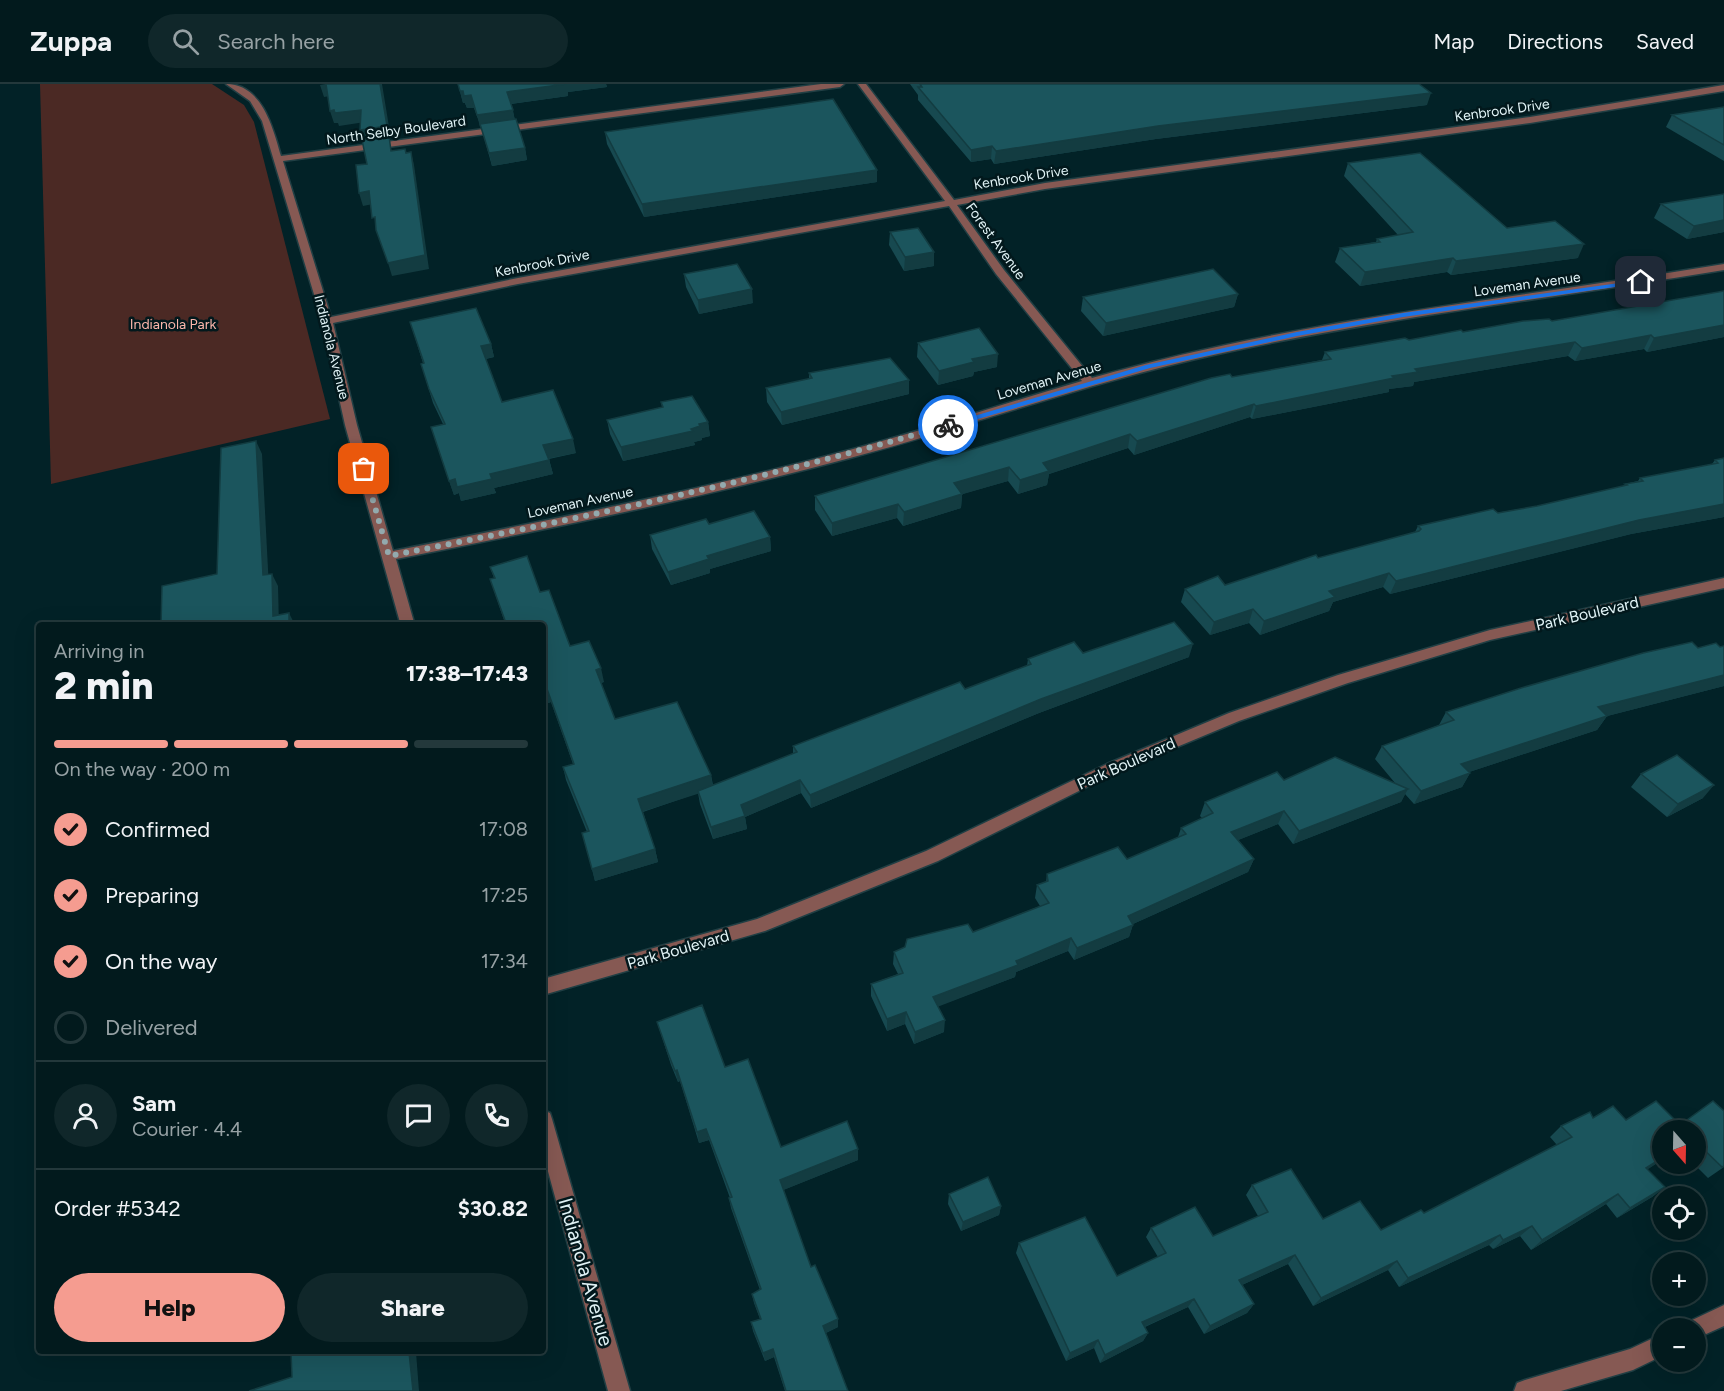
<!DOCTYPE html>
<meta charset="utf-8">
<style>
body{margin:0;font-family:Figtree,sans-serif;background:#10272a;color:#f1f3f6;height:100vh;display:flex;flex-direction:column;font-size:22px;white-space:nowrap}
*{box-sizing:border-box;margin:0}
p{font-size:20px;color:#96a1a4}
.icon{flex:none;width:33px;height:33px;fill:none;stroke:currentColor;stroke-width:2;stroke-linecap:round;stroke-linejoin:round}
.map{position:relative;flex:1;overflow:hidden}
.details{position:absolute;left:36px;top:538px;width:510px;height:732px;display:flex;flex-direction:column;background:#021a1d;border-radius:6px;box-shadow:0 6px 24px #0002,0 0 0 2px #23383b}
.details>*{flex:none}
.needle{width:39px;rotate:160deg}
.controls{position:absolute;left:1652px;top:1036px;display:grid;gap:12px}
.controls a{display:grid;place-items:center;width:54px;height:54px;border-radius:50%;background:#021a1d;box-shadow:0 6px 24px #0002,0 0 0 2px #23383b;font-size:30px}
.pin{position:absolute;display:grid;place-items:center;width:51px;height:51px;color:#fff;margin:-26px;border-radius:12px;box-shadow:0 3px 9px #0006}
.courier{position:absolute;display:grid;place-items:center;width:60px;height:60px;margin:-30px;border:4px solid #1a73e8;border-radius:50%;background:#fff;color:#222;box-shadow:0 2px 8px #0007}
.overview em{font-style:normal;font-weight:800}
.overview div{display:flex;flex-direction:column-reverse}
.overview{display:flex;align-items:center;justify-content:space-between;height:102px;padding:0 18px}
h1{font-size:39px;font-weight:800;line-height:45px}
.bar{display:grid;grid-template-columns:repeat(4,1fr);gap:9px 6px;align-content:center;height:72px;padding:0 18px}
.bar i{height:8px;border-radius:4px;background:#23383b}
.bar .active{background:#f59c90}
.bar p{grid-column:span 4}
.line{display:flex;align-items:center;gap:15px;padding:0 18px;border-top:2px solid #23383b}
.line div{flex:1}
.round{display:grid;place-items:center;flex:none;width:63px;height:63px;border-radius:32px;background:#10272a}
ol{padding:0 18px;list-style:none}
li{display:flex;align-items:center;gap:18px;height:66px}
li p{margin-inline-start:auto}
li .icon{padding:6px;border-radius:50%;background:#f59c90;color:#111;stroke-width:4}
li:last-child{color:#96a1a4}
li i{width:33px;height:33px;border:3px solid #23383b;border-radius:50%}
.cta{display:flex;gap:12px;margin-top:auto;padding:12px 18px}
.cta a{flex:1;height:69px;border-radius:36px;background:#f59c90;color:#111;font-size:24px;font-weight:800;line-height:69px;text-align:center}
.cta a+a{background:#10272a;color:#f1f3f6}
header{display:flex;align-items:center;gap:36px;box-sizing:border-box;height:84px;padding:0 30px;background:#021a1d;border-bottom:2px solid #23383b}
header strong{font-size:28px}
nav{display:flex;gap:33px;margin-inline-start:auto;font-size:21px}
.search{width:420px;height:54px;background:#10272a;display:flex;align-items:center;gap:15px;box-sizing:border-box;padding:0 21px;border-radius:33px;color:#96a1a4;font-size:22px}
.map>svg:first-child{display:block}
.green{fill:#4b2924}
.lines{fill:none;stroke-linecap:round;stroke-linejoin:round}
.minor-casing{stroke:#213f44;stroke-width:3}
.minor{fill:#865953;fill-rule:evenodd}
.wall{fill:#174950}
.shaded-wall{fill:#133c41}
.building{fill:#1b555d;stroke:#133c41;stroke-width:1.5}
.route{fill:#1a73e8}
.done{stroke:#93aaae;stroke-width:6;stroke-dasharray:0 10.8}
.labels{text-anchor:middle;stroke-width:5;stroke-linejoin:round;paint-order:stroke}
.far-street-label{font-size:14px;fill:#e1f3f6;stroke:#02181c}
.far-park-label{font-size:14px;fill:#fcb6ab;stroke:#02181c}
.street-label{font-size:16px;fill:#e1f3f6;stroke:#02181c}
.near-street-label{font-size:20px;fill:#e1f3f6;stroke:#02181c}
</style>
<header>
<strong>Zuppa</strong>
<div class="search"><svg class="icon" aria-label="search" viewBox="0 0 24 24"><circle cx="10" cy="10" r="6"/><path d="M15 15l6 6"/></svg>Search here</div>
<nav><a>Map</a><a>Directions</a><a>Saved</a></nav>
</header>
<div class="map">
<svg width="1724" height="1307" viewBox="0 0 1724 1307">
<rect width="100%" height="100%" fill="#022227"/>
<polygon class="green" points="40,0 212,0 244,21 254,38 330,335 51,400"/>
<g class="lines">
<g class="minor-casing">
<g id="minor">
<path d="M226 0C262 0 273 44 281 72L821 0H844L840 3 283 77 331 233 518 194 945 117 858 0H866L954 116 1045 99 1530 33 1724 1V7L1530 39 1045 105 957 121 1004 186 1092 294C1298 235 1513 215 1724 180V186C1556 214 1385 233 1218 270 1093 297 973 341 850 374 700 414 548 445 396 475L415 542H401L345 341 322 237 262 37 250 17ZM949 122 996 190 1082 297C1002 320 923 347 842 368 694 408 544 437 393 467L357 341 333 239 518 200Z"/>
<polygon points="1724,494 1724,504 1490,556 1348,599 1239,637 1117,688 938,777 765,847 543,911 543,895 757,835 926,767 1107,680 1229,629 1338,591 1490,546"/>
<polygon points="543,1026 550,1029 552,1035 630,1307 608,1307 543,1069"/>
<polygon points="1724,1221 1724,1242 1695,1255 1695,1245 1685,1245 1688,1238"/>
<polygon points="1662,1250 1662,1272 1633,1286 1561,1307 1514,1307 1517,1299 1525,1296 1630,1265"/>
</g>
</g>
<use href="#minor" class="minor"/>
</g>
<g class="wall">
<polygon points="458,0 606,0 607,3 568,8 568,12 511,20 515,36 525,64 527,76 492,82 481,43 474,24 467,24 465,19 463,19"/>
<polygon points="910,0 1419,0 1427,21 1156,55 994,80 991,75 971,78 918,16 918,11"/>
<polygon points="1724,23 1724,77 1666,43 1672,31"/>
<polygon points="605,48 877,86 877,98 644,133 607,60"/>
<polygon points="1348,79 1507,144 1578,174 1451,191 1447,188 1360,202 1335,178 1340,164 1376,158 1377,155 1398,151 1344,92"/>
<polygon points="1724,110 1724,148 1687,155 1654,134 1661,120"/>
<polygon points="890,148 934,168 934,182 904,187 889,161"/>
<polygon points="684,190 753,219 699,230 686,203"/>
<polygon points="1724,207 1724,253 1647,268 1644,265 1575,277 1568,272 1414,298 1413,302 1389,305 1389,308 1252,335 1250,333 1134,371 1128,364 1049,390 1047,401 1018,410 1008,397 962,410 961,424 903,442 897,434 832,452 815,426 815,412 1232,293 1322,276 1325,268 1409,256 1552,237"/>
<polygon points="1238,210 1234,223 1103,252 1081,227 1083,213"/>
<polygon points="410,238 491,260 494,273 486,275 502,318 576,369 549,375 553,390 494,404 496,409 461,417 459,409 454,411 431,343 443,340 433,319 421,280 423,279"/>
<polygon points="918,259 997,283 974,288 973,292 938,301 917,273"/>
<polygon points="809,289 909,310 782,341 767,318 766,304 809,295"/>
<polygon points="661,318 708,338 710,352 702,354 702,356 694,358 695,361 623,377 610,350 607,336 662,323"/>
<polygon points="1724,374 1724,433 1631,450 1390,510 1383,503 1333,518 1329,527 1260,551 1249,539 1210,551 1181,518 1185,505 1225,501 1318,474 1415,448 1418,442 1537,422 1624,402 1625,400 1638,397 1640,394 1712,380 1715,376"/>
<polygon points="709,440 770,453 771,467 710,485 710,489 671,501 652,465 650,451"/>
<polygon points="490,483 540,508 570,562 604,598 601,599 615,635 711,691 713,701 793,670 793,662 965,605 1027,582 1028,575 1083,569 1189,573 1039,629 811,724 801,709 745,733 747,745 713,755 700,720 698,709 643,728 655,765 658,778 595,797 592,785 587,748 566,696 563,683 573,680 551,618 543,621 543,542 506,542 490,495 494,494"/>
<polygon points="1724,562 1724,602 1607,632 1597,646 1469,688 1470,689 1462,703 1414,720 1405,710 1401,718 1293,760 1278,740 1238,756 1254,775 1248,788 1133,840 1129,853 1074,876 1068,867 1016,888 1015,893 938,922 944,948 914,960 905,940 887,947 871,912 871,900 898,890 893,880 894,868 973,848 1040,822 1035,814 1037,801 1046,798 1047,790 1127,775 1178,753 1181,744 1202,734 1200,732 1205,718 1284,696 1395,699 1375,675 1382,662 1439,641 1446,628 1698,564 1720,563"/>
<polygon points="1641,690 1703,714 1667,733 1631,703"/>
<polygon points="657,938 725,983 781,1063 858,1076 783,1106 811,1183 838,1235 838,1243 826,1249 848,1307 785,1307 774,1273 765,1277 753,1247 751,1238 760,1235 754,1219 752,1210 760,1206 731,1124 729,1114 730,1114 709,1056 699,1059 680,997 678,998 671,981"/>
<polygon points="1656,1017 1680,1041 1713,1017 1724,1027 1724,1083 1708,1094 1694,1080 1695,1047 1662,1047 1662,1076 1647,1085 1665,1103 1652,1113 1617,1134 1606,1120 1531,1166 1520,1152 1493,1165 1489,1161 1399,1203 1388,1186 1313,1222 1288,1180 1242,1201 1254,1220 1247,1229 1204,1250 1188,1223 1145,1243 1148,1249 1143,1257 1100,1279 1094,1264 1066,1277 1016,1169 1019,1159 1085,1133 1117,1192 1158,1173 1146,1153 1151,1144 1195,1123 1213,1152 1258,1132 1246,1111 1252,1101 1291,1085 1323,1135 1360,1117 1381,1146 1421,1126 1424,1129 1557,1061 1550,1053 1561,1042 1590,1028 1593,1034 1613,1022 1626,1036"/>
<polygon points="949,1110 1001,1122 999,1131 961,1147 948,1120"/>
</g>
<g class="shaded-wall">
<polygon points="326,0 330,12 324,13 320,1"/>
<polygon points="380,0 382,0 391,55 389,55 394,80 391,67 364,59 360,46"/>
<polygon points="566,0 606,0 607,3 568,8 568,12 510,20 507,8"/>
<polygon points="460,7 463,7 471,11 474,24 467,24 465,19 463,19"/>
<polygon points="1431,9 1427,21 1156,55 994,80 996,67 1158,42"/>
<polygon points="334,26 361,26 365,38 339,42 338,39 334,39 330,27"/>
<polygon points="513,26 515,38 480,43 477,31"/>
<polygon points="992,62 991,75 971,78 971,66"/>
<polygon points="525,64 527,76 492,82 489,69"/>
<polygon points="411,68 414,81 429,185 392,192 388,179"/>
<polygon points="877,86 877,98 644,133 642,120"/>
<polygon points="369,107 373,120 363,122 359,109"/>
<polygon points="1724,136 1724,148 1687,155 1694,142"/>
<polygon points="1584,160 1578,174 1451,191 1456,177"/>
<polygon points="934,168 934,182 904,187 905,173"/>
<polygon points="1453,174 1447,188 1360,202 1365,188"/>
<polygon points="752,205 753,219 699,230 698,216"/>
<polygon points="1238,210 1234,223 1103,252 1106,239"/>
<polygon points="1724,241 1724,253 1647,268 1654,254"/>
<polygon points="1651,251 1644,265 1575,277 1582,264"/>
<polygon points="1575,258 1568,272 1414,298 1413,302 1389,305 1389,308 1252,335 1256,322 1392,292 1415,285"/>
<polygon points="491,260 494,273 484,275 481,262"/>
<polygon points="998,270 997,283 974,288 973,292 938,301 939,287 972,275"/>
<polygon points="909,296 909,310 782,341 781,328"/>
<polygon points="1254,320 1250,333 1134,371 1137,357"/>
<polygon points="708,338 710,352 702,354 702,356 694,358 695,361 623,377 621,363 691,345 699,340"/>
<polygon points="1130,350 1128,364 1049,390 1047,401 1018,410 1020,396 1043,379"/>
<polygon points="573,355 576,369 546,375 543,361"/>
<polygon points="256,357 262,370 269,504 263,491"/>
<polygon points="549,376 553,390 494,404 496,409 461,417 459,409 454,411 449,397 490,390"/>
<polygon points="1009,383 1008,397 953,413 954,399"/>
<polygon points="962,410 961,424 903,442 904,428"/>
<polygon points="898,420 897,434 832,452 832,439"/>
<polygon points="1724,420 1724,433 1631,450 1390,510 1396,497 1639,436"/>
<polygon points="770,453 771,467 710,485 710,489 671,501 668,488 707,472"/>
<polygon points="1389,489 1383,503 1333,518 1329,527 1260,551 1264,537 1329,507"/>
<polygon points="272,490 278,502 279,542 273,532"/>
<polygon points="1253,525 1249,539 1210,551 1214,538"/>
<polygon points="289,529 295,541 295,542 289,542"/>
<polygon points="1193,560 1189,573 1039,629 811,724 810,711 1041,615"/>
<polygon points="601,584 604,598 599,599 596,586"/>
<polygon points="1724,591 1724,602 1588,637 1598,623"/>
<polygon points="547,605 551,618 543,621 543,606"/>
<polygon points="1607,632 1597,646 1454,693 1461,680"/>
<polygon points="1470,689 1462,703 1414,720 1421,707"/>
<polygon points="711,691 713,705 641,728 638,715"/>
<polygon points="800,696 801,709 745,733 747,745 713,755 711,743 741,721"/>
<polygon points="1714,701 1703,714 1667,733 1678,720"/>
<polygon points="1408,705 1401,718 1293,760 1299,747"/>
<polygon points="1284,727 1278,740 1226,761 1231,748"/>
<polygon points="655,765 658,778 595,797 592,785"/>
<polygon points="1254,775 1248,788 1124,844 1128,832"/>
<polygon points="1133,841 1129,853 1074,876 1077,864"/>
<polygon points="1071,854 1068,867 1016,888 1015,893 932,925 933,913"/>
<polygon points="906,928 905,940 887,947 887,935"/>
<polygon points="945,936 944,948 914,960 915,948"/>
<polygon points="677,986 680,997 678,998 675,987"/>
<polygon points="706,1045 709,1056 699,1059 697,1048"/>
<polygon points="858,1065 858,1076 781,1107 780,1096"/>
<polygon points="1662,1074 1662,1076 1633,1095 1646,1084"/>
<polygon points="1665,1103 1652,1113 1617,1134 1630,1124"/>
<polygon points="1618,1110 1606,1120 1531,1166 1542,1156"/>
<polygon points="1001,1122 999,1131 961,1147 963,1138"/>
<polygon points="1532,1142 1520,1152 1493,1165 1503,1156"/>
<polygon points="1500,1151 1489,1161 1399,1203 1408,1194"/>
<polygon points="1295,1171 1288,1180 1233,1205 1239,1196"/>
<polygon points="1397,1177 1388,1186 1313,1222 1321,1214"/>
<polygon points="1194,1215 1188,1223 1137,1246 1142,1238"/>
<polygon points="1254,1220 1247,1229 1204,1250 1210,1242"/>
<polygon points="838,1235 838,1243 823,1250 823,1242"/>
<polygon points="1148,1249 1143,1257 1100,1279 1105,1271"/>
<polygon points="1098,1256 1094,1264 1066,1277 1070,1269"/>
<polygon points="773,1265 774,1273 765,1277 763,1269"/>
<polygon points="409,1268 416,1268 419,1307 413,1307"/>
</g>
<g class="building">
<polygon points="326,0 380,0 387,42 360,46 361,26 335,29 334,26 330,27"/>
<polygon points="458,0 566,0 507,8 513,26 477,31 471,11 464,12 463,7 460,7"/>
<polygon points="920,0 1419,0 1431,9 1158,42 996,67 992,62 971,66 918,3 922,3"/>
<polygon points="833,15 877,86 642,120 605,48"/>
<polygon points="1724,23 1724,61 1672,31"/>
<polygon points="516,35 525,64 489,69 480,40"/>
<polygon points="389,52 391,67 405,65 406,69 411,68 425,171 388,179 376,146 375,133 372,134 369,107 359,109 356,81 367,80 362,56"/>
<polygon points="1420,69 1507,144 1555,137 1584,160 1456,177 1453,174 1365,188 1340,164 1380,158 1377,155 1413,148 1348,79"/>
<polygon points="1724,110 1724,136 1694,142 1661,120"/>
<polygon points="918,144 934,168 905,173 890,148"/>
<polygon points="737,180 752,205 698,216 684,190"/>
<polygon points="1213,185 1238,210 1106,239 1083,213"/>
<polygon points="1724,207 1724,241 1654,254 1651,251 1582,264 1575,258 1415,285 1418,288 1392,292 1394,294 1256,322 1254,320 1137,357 1130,350 1043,379 1049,387 1020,396 1009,383 954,399 962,410 904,428 898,420 832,439 815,412 1211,294 1230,290 1232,293 1331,275 1325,268 1405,254 1409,256 1461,246 1463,248 1523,237 1549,235 1552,237"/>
<polygon points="476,224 491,260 481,262 502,318 553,306 573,355 543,361 549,376 490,390 492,395 457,403 455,395 449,397 431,343 445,340 429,305 421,280 424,279 410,238"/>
<polygon points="979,244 998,270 972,275 974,278 939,287 918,259"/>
<polygon points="890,274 909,296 781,328 766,304 812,294 809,289"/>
<polygon points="692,312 708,338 699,340 700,342 691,345 693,347 621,363 607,336 663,323 661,318"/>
<polygon points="256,357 263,491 272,490 273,532 289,529 289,542 161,542 162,502 217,490 221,364"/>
<polygon points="1724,374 1724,420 1639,436 1396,497 1389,489 1329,507 1335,513 1264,537 1253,525 1214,538 1185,505 1218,492 1225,501 1316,471 1318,474 1419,447 1421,445 1418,442 1493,425 1498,429 1537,422 1627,401 1625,400 1643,397 1640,394 1718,379 1715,376"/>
<polygon points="754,427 770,453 707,472 709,475 668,488 650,451 706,435 709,440"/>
<polygon points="527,472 540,508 549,506 570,562 589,557 601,584 596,586 615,635 677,618 711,691 638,715 655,765 592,785 582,749 589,747 563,683 574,680 547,605 543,606 543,542 507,542 490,495 495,494 490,483"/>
<polygon points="1174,538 1193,560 1041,615 810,711 800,696 741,721 745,732 711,743 698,707 797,668 793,662 960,598 965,605 1031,580 1028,575 1074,558 1083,569"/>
<polygon points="1692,558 1698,564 1716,559 1720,563 1724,562 1724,591 1598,623 1607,632 1461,680 1470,689 1421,707 1382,662 1454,636 1446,628 1521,604 1643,569"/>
<polygon points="1677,671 1714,701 1678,720 1641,690"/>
<polygon points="1335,673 1408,705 1299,747 1284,727 1231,748 1254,775 1128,832 1133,841 1077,864 1071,854 1016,877 1018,881 933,913 945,936 915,948 906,928 887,935 871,900 903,889 894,868 905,863 907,855 968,840 973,848 1049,819 1037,801 1048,797 1047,790 1118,763 1127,775 1186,750 1181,744 1213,729 1205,718 1277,688 1284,696"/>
<polygon points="702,921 725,983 748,975 781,1063 847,1037 858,1065 780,1096 811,1183 815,1181 838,1235 823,1242 848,1307 786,1307 773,1265 763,1269 751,1238 761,1235 752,1210 761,1205 729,1114 732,1113 706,1045 697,1048 677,986 675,987 668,969 657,938"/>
<polygon points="1656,1017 1680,1041 1713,1017 1724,1027 1724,1082 1722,1083 1695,1057 1695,1047 1662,1047 1662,1074 1646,1084 1665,1103 1630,1124 1618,1110 1542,1156 1532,1142 1503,1156 1500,1151 1408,1194 1397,1177 1321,1214 1295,1171 1239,1196 1254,1220 1210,1242 1194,1215 1142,1238 1148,1249 1105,1271 1098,1256 1070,1269 1019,1159 1085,1133 1117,1192 1166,1169 1151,1144 1195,1123 1213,1152 1268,1128 1252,1101 1291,1085 1323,1135 1360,1117 1381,1146 1421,1126 1424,1129 1572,1053 1561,1042 1590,1028 1593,1034 1613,1022 1626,1036"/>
<polygon points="988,1093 1001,1122 963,1138 949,1110"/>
<polygon points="291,1268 409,1268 413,1307 249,1307 292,1293"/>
</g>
<polygon class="route" points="1641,196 1643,199 1403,233 1297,252 1150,284 951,343 944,341 1146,281 1297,248 1403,229"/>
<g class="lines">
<path class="done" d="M364 385 389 472C577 435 764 396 948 341"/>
</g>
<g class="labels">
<g class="far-street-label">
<text transform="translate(1502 26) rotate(-8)" y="5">Kenbrook Drive</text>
<text transform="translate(396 46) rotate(-8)" y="5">North Selby Boulevard</text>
<text transform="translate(1021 93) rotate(-9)" y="5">Kenbrook Drive</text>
<text transform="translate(996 157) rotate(54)" y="5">Forest Avenue</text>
<text transform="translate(542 179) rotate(-11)" y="5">Kenbrook Drive</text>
<text transform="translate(1527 200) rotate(-8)" y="5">Loveman Avenue</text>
<text transform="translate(332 263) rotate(76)" y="5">Indianola Avenue</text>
<text transform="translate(1049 296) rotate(-16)" y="5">Loveman Avenue</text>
<text transform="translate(580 418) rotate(-12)" y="5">Loveman Avenue</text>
</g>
<g class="far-park-label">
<text x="173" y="245">Indianola Park</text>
</g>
<g class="street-label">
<text transform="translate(1587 529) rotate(-13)" y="6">Park Boulevard</text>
<text transform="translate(1126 679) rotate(-24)" y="6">Park Boulevard</text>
<text transform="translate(678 865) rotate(-16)" y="6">Park Boulevard</text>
</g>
<g class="near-street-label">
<text transform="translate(586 1188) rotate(74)" y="7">Indianola Avenue</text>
</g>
</g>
</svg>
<div class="controls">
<a><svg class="needle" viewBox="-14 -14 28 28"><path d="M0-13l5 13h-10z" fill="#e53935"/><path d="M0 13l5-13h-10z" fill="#96a1a4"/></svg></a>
<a><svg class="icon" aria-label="locate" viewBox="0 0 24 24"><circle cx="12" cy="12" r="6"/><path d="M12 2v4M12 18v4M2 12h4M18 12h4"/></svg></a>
<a>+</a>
<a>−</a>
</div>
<div class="pin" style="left:364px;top:385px;background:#ea580c"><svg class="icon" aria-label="bag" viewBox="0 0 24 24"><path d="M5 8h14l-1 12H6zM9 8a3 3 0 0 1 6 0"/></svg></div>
<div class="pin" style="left:1641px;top:198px;background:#1f2937"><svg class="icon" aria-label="home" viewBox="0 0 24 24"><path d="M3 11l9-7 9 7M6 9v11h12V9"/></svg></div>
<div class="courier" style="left:948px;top:341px"><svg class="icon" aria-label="bike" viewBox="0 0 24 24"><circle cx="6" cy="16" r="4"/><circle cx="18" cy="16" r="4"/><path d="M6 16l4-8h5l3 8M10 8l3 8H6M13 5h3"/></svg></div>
<section class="details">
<div class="overview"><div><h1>2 min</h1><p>Arriving in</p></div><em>17:38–17:43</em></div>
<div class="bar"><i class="active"></i><i class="active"></i><i class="active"></i><i></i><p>On the way · 200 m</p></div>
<ol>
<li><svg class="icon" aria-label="check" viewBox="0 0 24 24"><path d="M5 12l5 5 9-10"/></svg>Confirmed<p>17:08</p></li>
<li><svg class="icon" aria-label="check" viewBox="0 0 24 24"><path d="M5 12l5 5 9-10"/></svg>Preparing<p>17:25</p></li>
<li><svg class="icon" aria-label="check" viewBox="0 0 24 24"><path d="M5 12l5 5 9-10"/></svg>On the way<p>17:34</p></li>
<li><i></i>Delivered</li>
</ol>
<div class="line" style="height:108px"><a class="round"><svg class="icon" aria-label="person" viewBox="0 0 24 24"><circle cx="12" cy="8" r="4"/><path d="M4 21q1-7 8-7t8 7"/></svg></a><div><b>Sam</b><p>Courier · 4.4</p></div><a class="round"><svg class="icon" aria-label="chat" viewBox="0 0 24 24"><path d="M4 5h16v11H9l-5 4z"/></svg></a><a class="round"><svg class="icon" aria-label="phone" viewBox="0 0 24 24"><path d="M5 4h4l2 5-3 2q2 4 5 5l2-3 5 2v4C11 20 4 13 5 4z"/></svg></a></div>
<div class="line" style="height:78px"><div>Order #5342</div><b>$30.82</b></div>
<div class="cta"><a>Help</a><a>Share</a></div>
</section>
</div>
